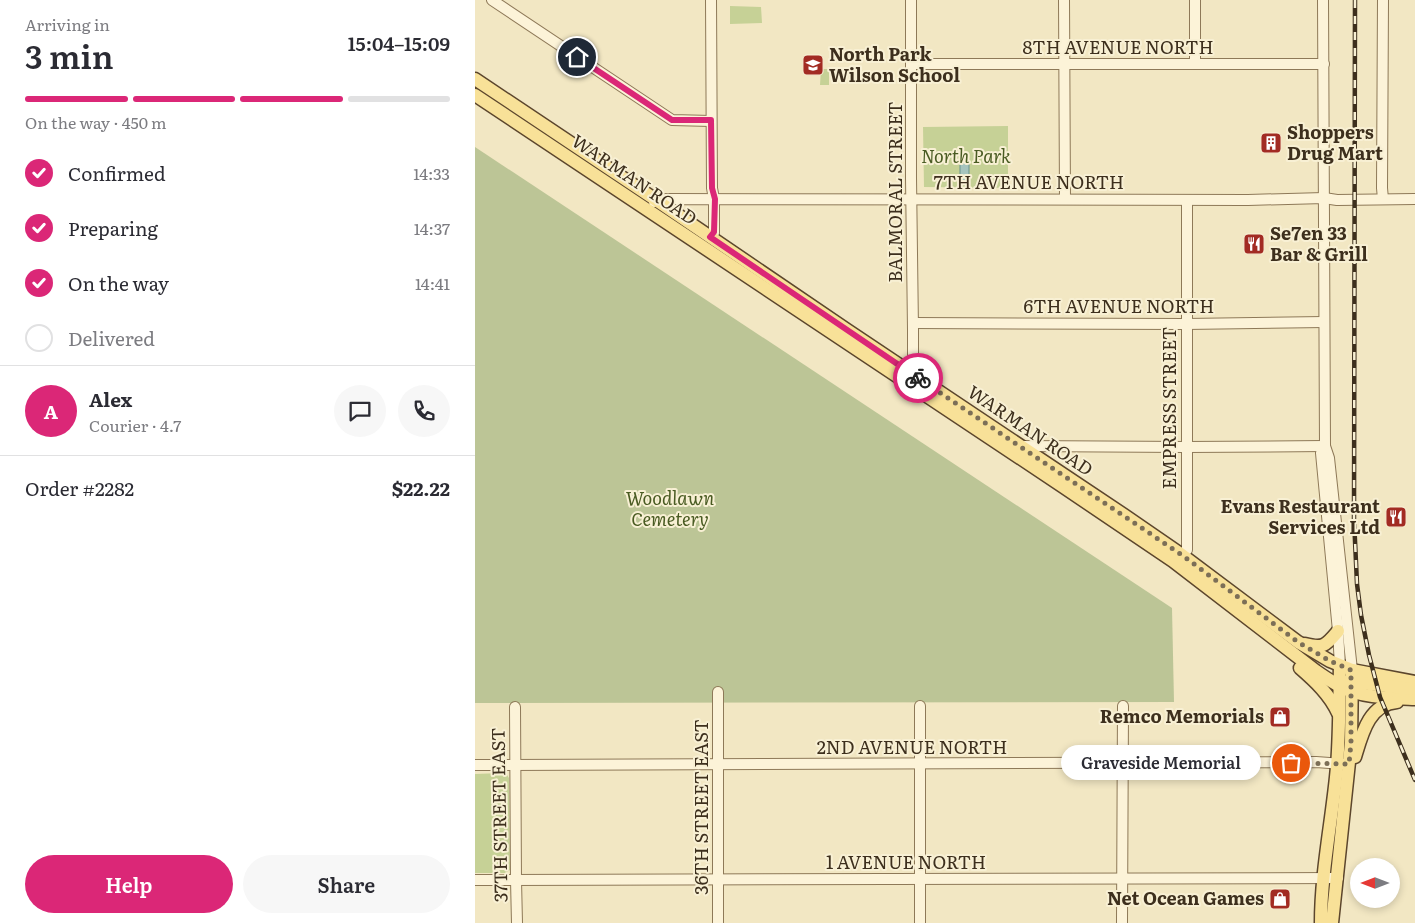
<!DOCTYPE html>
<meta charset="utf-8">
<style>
body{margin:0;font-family:Literata,serif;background:#f7f7f7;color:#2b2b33;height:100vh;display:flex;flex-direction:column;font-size:19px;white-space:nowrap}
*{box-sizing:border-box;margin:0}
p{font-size:16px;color:#7c7c81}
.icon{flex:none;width:28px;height:28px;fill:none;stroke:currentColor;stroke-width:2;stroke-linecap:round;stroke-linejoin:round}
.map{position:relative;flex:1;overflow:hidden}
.side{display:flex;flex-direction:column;background:#fff;width:475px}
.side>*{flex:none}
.needle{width:32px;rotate:270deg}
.tools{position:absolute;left:875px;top:858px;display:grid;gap:10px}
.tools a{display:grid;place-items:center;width:50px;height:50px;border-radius:50%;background:#fff;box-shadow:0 2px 8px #0003;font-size:25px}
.pin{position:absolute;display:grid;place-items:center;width:42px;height:42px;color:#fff;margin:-21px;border:2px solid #fff;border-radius:50%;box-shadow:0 1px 5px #0007}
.courier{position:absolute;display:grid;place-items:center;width:50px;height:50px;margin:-25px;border:4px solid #db2777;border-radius:50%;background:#fff;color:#222;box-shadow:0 1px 6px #0007}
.bubble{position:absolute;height:35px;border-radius:18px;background:#fff;box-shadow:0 2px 8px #0003;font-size:16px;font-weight:600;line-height:35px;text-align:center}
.summary em{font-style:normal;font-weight:600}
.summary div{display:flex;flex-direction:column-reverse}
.summary{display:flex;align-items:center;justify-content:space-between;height:85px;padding:0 25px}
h1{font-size:32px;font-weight:600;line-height:38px}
.bar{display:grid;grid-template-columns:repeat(4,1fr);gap:8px 5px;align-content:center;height:60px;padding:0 25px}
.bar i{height:6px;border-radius:4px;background:#e1e1e2}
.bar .on{background:#db2777}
.bar p{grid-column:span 4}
.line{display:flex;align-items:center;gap:12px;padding:0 25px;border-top:1px solid #e1e1e2}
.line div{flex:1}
.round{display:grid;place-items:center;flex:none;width:52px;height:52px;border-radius:26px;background:#f7f7f7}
ol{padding:0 25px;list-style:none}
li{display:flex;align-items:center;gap:15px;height:55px}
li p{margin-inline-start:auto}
li .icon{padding:5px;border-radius:50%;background:#db2777;color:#fff;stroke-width:4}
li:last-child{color:#7c7c81}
li i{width:28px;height:28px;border:2px solid #e1e1e2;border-radius:50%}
.primary-button{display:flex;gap:10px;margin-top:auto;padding:10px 25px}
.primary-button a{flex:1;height:58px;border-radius:30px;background:#db2777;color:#fff;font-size:20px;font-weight:600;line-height:58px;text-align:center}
.primary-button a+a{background:#f7f7f7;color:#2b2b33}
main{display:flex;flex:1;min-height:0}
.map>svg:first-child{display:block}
.green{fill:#c6d196}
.cemetery{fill:#bcc596}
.water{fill:#a6c4be;stroke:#6b948d}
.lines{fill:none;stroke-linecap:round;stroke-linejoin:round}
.minor-casing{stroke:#8e7958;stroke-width:12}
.major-casing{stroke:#5c462d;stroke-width:15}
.minor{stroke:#fcf3d8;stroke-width:10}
.major{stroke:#f8e198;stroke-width:12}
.rail-casing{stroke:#3d2f1d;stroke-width:4.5}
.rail{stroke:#f8f0d4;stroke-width:2.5;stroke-dasharray:8;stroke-linecap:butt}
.done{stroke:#7c6f57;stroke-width:5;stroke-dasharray:0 9}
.route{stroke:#db2777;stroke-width:6}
.labels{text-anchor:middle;stroke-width:4;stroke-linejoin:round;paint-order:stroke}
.street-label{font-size:18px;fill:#3d2f1d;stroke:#f8f0d4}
.poi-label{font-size:18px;font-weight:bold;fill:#3d2f1d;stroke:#f8f0d4;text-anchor:start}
.park-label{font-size:18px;font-style:italic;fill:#495b22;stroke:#f8f0d4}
</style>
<main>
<section class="side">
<div class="summary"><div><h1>3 min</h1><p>Arriving in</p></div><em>15:04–15:09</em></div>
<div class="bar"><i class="on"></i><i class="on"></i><i class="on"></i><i></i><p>On the way · 450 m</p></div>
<ol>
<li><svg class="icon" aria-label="check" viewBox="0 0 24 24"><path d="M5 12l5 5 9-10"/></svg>Confirmed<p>14:33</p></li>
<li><svg class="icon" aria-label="check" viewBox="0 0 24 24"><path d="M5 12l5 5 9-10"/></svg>Preparing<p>14:37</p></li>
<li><svg class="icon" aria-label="check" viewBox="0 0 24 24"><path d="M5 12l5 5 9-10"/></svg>On the way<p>14:41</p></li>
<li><i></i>Delivered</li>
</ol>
<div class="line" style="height:90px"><b class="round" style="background:#db2777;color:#fff">A</b><div><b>Alex</b><p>Courier · 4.7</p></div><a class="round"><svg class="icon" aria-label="chat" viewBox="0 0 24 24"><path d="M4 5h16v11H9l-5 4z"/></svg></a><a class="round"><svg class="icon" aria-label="phone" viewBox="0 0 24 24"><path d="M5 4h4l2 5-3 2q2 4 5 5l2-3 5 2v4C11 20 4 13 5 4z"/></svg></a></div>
<div class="line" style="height:65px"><div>Order #2282</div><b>$22.22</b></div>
<div class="primary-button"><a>Help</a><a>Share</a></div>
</section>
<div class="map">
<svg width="940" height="923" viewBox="0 0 940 923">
<rect width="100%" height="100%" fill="#f2e7c3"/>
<g class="green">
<polygon points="255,6 286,7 287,23 255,24"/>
<polygon points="346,69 354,69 354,85 345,85"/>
<polygon points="533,126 533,188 449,187 448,127"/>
<polygon points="27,773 32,775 34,778 35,870 30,873 0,873 0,774"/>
</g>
<polygon class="cemetery" points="0,147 697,608 699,702 0,703"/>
<polygon class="water" points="485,161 494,162 494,182 485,182"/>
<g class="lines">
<g class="minor-casing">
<g id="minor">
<polyline points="17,0 197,120 236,121"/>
<polyline points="589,0 590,199"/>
<polyline points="848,0 850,446 854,458 877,670"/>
<polyline points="908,0 907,188 908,199"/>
<polyline points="437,64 849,64"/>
<polyline points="720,64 720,0"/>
<polyline points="179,202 191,199 773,200 849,198 862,200 940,199"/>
<polyline points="235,237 239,233 239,199 237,188 236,0"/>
<polyline points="438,323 711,324 849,322"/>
<polyline points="432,379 438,367 438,329 436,178 436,0"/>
<polyline points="545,446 711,447 850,446"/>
<polyline points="848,448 846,453 863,631 865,666"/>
<polyline points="707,555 712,550 712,200"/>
<polyline points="40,707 41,880 42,923"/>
<polyline points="0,765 841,762 868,764"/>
<polyline points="0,880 863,878"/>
<polyline points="243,923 243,692"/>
<polyline points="445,923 445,706"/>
<polyline points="647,923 648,706"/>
</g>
</g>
<g class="major-casing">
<g id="major">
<polyline points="0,79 181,200 372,330 649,515 707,555 823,642 855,661 877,670 940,682"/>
<path d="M0 95 587 486 698 561 841 671C848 676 856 681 864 686 886 698 915 698 940 699"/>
<path d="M830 644C849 649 851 645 863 631"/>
<path d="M825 668C840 681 855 695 863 713"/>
<polyline points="870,682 877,682 937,689"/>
<path d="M880 757C887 734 894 704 922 702"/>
<path d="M846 923C846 874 856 826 861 777 865 740 864 703 865 666"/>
<polyline points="857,923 876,743 877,670"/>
</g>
</g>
<use href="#minor" class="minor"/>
<use href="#major" class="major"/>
<g class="rail-casing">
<polyline id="rail" points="880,0 879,519 882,584 886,615 894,655 905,697 940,780"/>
</g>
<use href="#rail" class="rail"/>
</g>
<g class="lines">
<polyline class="done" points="443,378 707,555 823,642 855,661 876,670 876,743 874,764 816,763"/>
<polyline class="route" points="102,57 197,120 236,120 237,188 240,199 239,232 235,237 443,378"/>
</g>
<defs>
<g id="school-square" transform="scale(1.125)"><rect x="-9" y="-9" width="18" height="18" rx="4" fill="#a22b23" stroke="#f8f0d4"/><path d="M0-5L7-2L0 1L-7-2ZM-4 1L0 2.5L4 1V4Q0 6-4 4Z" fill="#fff"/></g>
<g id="building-square" transform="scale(1.125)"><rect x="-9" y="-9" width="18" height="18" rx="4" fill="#a22b23" stroke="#f8f0d4"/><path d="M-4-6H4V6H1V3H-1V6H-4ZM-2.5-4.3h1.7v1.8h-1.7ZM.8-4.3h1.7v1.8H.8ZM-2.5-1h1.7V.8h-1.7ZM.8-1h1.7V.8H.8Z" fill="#fff"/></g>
<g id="restaurant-square" transform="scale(1.125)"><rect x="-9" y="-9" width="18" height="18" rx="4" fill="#a22b23" stroke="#f8f0d4"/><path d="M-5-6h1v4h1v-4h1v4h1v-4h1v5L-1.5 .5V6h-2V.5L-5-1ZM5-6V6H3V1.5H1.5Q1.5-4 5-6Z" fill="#fff"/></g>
<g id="shop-square" transform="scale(1.125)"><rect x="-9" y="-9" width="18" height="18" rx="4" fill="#a22b23" stroke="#f8f0d4"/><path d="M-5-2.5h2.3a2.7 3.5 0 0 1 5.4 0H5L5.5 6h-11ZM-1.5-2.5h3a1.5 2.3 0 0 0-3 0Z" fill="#fff"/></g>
</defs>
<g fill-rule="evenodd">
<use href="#school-square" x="338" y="65"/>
<use href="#building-square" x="796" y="143"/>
<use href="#restaurant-square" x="779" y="244"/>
<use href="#restaurant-square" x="921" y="517"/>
<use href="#shop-square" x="805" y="717"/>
<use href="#shop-square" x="805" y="899"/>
</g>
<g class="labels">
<g class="street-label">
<text x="643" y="54">8TH AVENUE NORTH</text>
<text transform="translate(159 180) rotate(34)" y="6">WARMAN ROAD</text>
<text x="554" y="189">7TH AVENUE NORTH</text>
<text transform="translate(421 192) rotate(-90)" y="6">BALMORAL STREET</text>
<text x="644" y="313">6TH AVENUE NORTH</text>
<text transform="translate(695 408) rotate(-90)" y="6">EMPRESS STREET</text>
<text transform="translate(555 431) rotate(34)" y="6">WARMAN ROAD</text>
<text x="437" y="754">2ND AVENUE NORTH</text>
<text transform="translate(227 807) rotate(-90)" y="6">36TH STREET EAST</text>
<text transform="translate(25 815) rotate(-91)" y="6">37TH STREET EAST</text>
<text x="431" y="869">1 AVENUE NORTH</text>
</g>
<g class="poi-label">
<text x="354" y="61">North Park<tspan x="354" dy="21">Wilson School</tspan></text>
<text x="812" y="139">Shoppers<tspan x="812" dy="21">Drug Mart</tspan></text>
<text x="795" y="240">Se7en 33<tspan x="795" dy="21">Bar &amp; Grill</tspan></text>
<text x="905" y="513" text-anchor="end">Evans Restaurant<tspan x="905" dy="21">Services Ltd</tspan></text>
<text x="789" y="723" text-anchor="end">Remco Memorials</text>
<text x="789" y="905" text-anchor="end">Net Ocean Games</text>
</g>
<g class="park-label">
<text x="491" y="163">North Park</text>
<text x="195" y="505">Woodlawn<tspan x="195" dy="21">Cemetery</tspan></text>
</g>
</g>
</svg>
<div class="tools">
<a><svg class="needle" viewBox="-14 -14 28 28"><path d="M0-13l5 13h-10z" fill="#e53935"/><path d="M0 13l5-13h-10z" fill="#7c7c81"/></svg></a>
</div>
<div class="pin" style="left:816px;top:763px;background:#ea580c"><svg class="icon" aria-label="bag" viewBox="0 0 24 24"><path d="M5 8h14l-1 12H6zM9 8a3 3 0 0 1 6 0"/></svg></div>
<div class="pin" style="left:102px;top:57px;background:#1f2937"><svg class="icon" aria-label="home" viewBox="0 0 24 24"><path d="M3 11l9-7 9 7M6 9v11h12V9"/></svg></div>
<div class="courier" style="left:443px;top:378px"><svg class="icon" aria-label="bike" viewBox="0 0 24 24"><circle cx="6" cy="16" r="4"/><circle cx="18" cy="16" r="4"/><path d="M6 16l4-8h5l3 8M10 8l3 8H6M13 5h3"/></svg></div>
<div class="bubble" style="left:586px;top:745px;width:200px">Graveside Memorial</div>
</div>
</main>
